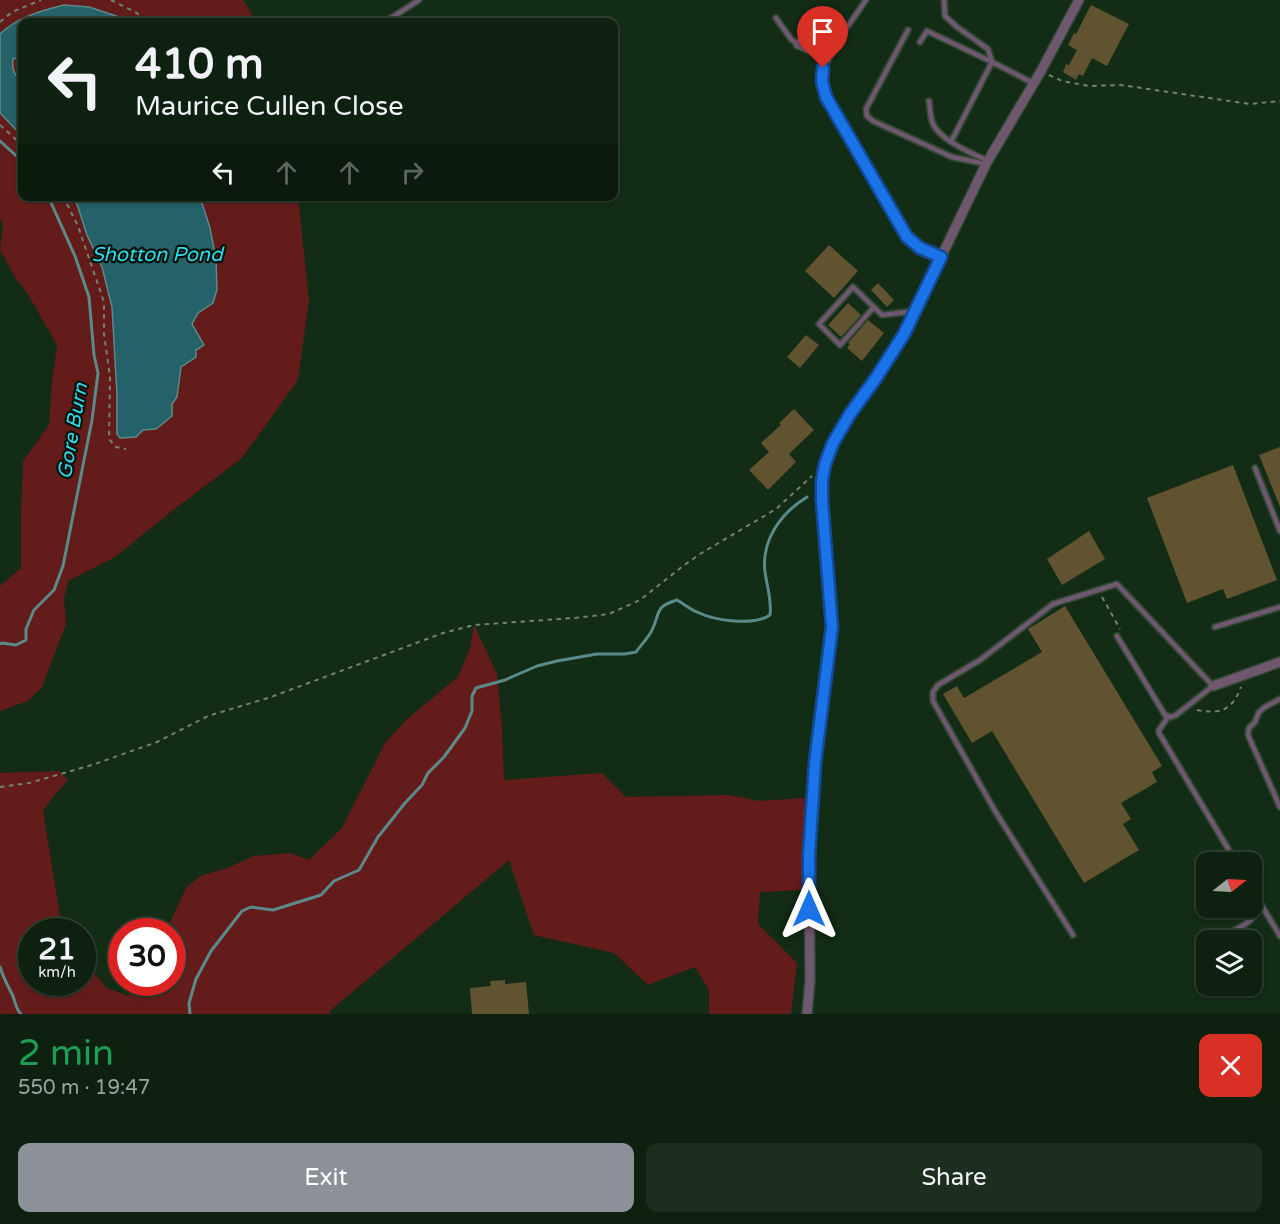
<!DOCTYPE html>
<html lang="en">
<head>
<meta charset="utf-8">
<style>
  body { margin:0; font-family:"Varela Round",sans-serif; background:#1c2e1e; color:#f1f3f6; height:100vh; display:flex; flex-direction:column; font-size:22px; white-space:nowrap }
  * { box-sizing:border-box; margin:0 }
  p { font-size:20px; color:#9ba39f }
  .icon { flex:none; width:33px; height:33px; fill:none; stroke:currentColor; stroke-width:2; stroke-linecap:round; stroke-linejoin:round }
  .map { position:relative; height:1014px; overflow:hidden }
  .panel { display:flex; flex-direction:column; background:#0e2110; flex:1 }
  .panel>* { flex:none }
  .hud { position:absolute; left:18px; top:18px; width:600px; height:183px; border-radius:12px; box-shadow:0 2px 4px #0004,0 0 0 2px #2e3e30; background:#0e2110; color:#f1f3f6; overflow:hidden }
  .needle { width:39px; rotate:72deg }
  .tools { position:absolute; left:1196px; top:852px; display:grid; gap:12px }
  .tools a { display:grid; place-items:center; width:66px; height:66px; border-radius:12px; background:#0e2110; box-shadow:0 2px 4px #0004,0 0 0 2px #2e3e30; font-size:30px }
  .speed { position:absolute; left:18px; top:918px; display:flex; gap:12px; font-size:30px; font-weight:700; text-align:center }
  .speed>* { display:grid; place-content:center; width:78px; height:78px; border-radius:50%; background:#0e2110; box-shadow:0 2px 4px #0004,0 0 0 2px #2e3e30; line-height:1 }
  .speed small { font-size:15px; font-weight:400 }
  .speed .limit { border:9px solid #d22; background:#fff; color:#111 }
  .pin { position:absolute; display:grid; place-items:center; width:51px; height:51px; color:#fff; margin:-62px -26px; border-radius:50% 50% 50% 0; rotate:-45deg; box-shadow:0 0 6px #0007 }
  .pin .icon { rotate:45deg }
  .me { position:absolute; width:66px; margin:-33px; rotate:0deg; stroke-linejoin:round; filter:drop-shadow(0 0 4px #0008) }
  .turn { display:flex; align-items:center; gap:21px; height:126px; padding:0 18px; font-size:27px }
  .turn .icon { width:78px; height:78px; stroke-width:2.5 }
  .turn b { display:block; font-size:42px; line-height:51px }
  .lanes { display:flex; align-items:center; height:57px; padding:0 18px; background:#0003; justify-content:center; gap:30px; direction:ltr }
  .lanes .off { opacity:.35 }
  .round { display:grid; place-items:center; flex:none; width:63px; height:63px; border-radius:12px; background:#1c2e1e }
  .head { display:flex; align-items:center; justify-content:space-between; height:102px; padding:0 18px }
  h1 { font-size:36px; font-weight:600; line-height:45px; color:#1e9e55 }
  .cta { display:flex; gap:12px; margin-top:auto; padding:12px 18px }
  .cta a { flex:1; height:69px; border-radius:12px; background:#8c9099; color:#fff; font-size:24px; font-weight:600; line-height:69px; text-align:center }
  .cta a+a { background:#1c2e1e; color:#f1f3f6 }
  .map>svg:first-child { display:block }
  .green { fill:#641c1a }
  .water { fill:#246169; stroke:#5b8a8b; stroke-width:1.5 }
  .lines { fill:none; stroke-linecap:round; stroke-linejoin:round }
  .stream { stroke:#5b8a8b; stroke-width:3 }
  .building { fill:#615230 }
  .lane-casing { stroke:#2e4731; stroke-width:8 }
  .street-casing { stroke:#2e4731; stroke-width:12 }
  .path { stroke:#6f8471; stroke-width:2; stroke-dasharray:4.5 4.5; stroke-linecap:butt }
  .lane { stroke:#6f576f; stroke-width:4.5 }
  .street { stroke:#6f576f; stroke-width:9 }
  .route-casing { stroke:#114b97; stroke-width:15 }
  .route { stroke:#1a73e8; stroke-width:10 }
  .labels { text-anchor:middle; stroke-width:4.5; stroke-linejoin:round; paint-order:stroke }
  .water-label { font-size:20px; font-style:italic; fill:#2cdef1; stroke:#071208 }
</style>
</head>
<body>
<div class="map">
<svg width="1280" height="1014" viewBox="0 0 1280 1014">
  <rect width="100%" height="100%" fill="#122c15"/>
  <path class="green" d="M0,0H243L247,6L255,22H125L122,18L64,5L8,26L0,34Z
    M17,58L22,60V92C15,84 13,71 13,59Z
    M0,113L22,136V196L73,197L78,207L87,235L102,267L112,307L117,395V434L156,429L177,397L181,367L196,357L198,337L192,324L198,313L213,303L210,228L200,197H298L309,300L298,380L242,458L172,511L115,557L68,581L64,599L66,624L42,687L28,701L0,711V586L21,568V513L23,461L49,425L52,382L57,345L29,296L15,277L0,250L3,224L0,218Z
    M474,625L497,674L502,727L504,780L602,773L626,797L729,795L760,801L805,798L802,890L760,892L758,924L797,963L791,1014H709V990L695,967L648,985L614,953L534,935L509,860L331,1010L329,1014H0V773L59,771L68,780L53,797L43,811L62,928L64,931L32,932V982H82L83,960L107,988L128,996L136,983L172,982V932L166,931L186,888L200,876L227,868L254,856L290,853L309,860L342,828L385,743L407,719L458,677L470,648Z"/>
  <path class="water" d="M64,5L89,7L122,18L125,22H22V60L17,58L13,59C12,67 13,73 18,78L17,85L22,92V136L0,113V34C18,17 40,11 64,5Z
    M73,197H200L210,228L216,259L217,290L213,303L198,313L192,324L204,345L196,350V357L181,367L177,397L172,404V416L156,429L143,430L136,437L120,438L117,434V395L112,307L102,267L87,235L78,207Z"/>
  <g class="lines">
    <path class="stream" d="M0,141L22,161
      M0,644L2,643L16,645L26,640V629L34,610L54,590L63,566L92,420L98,373L94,355L89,297L75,256L48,196
      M0,967C3,977 8,986 13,996C15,1002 16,1009 21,1014
      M190,1014L189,1003L196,979L211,951L242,911L251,907L273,910L321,895L334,881L359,870L378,837L405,803L422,785L428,773L444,757L465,728L472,711V696L476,688L505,680L537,666L557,661L597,654H625L636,652C641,645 647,639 651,632C661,614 653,607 677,600C684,604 690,609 697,612C715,621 754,626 770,615C772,601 767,586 765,572C761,540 781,513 807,497"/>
  </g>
  <path class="building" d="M1091,5L1129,24L1107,66L1092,58L1083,76L1079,74L1076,80L1063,72L1066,64L1069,65L1077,50L1068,45L1074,33L1076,34Z
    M829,245L858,271L834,298L805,271Z
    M878,283L894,300L887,307L871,290Z
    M848,303L861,315L841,337L828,325Z
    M868,320L884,333L862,361L847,348L850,344L848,343Z
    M806,335L819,345L800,368L787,357Z
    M794,409L814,430L789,454L796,462L768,490L749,470L769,452L761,443L781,425L779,423Z
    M1280,447V507L1259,455Z
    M1233,465L1277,580L1227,599L1223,589L1187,603L1147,498Z
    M1089,531L1105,559L1062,585L1047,559Z
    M1065,606L1162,766L1152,772L1157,782L1121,803L1131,819L1123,824L1139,850L1084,883L992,731L972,743L943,694L957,686L964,698L1042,652L1028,629Z
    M505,980V984L526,982L529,1014H472L470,988L491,986L490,981Z"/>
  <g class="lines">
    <g class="lane-casing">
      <path id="lane" d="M944,0L945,16L957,27L988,49L992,62
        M776,18L791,39L797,44
        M385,22L419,0
        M908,30L866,109L867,116L873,121L952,157L986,164
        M843,31L848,26L866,0
        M920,42L927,31L992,62
        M929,101C930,108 930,117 933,124C941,141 972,153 988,161
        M951,142L992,62L1033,83
        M874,307L840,345L819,324L853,287L882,315L915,311
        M1255,468L1280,531
        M1215,627L1280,607
        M1280,699L1265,707L1259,712L1255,722L1249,728L1248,735L1280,807
        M1168,717L1159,730V733L1236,862
        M1259,901L1280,936
        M1233,931C1243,926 1262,916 1259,901C1258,897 1253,892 1251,888
        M1073,935L995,811L933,701V692L938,685L980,660L1053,604L1117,584L1213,686L1176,715L1171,717L1165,715L1117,636"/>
    </g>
    <g class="street-casing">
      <path id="street" d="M843,31C826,58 818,64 826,97L907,237L920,248L941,257
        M798,44L827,56
        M1213,686L1280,662
        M807,1014L810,981L809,855L815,763L832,627L822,501V481L825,464L833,443L850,414L876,378L904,334L986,164L1041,71L1079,0"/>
    </g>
    <path class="path" d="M111,0L137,13L144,22
      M0,22L12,12L41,0
      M1049,75L1062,81L1089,86L1121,85L1250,104L1280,101
      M0,125L22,145
      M63,196L78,226L104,302V334L110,377L109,439L116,447L126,449
      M1102,597L1120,629
      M1197,710C1220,714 1232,711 1241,687
      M0,787L29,783L92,765L157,742L208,716L271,697L443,633L474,625L574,618L609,614L640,600L683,566L700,554L776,509L812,476"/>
    <use href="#lane" class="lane"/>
    <use href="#street" class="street"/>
  </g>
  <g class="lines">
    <g class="route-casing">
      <path id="route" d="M809,909V855L815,763L832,627L822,501V481L825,464L833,443L850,414L876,378L904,334L941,257L920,248L907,237L826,97L822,81L823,68"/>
    </g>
    <use href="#route" class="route"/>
  </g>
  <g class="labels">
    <g class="water-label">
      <text x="157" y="261">Shotton Pond</text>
      <text transform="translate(72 431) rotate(-80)" y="7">Gore Burn</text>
    </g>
  </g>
</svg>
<div class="tools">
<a><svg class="needle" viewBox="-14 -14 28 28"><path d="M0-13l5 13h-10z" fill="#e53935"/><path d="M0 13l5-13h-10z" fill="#9ba39f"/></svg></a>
<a><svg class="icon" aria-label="layers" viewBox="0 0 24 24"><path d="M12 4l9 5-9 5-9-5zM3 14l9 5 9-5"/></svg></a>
</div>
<div class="speed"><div>21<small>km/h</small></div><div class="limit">30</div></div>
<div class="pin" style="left:823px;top:68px;background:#d93025"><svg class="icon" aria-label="arrive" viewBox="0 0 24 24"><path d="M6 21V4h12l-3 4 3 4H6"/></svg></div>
<svg class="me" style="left:809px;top:909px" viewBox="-20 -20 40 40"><path d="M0-17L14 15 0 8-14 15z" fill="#1a73e8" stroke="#fff" stroke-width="4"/></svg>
<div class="hud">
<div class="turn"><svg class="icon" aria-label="left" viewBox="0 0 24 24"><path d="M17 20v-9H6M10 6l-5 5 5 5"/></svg><div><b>410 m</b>Maurice Cullen Close</div></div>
<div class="lanes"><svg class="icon" aria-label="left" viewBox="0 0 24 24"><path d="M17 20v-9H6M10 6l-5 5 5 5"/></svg><svg class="icon off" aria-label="ahead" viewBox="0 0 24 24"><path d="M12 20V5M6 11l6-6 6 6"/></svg><svg class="icon off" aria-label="ahead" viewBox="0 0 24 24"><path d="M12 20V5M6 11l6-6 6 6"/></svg><svg class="icon off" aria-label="right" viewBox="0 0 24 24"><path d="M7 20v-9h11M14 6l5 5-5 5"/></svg></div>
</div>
</div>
<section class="panel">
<div class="head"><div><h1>2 min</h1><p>550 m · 19:47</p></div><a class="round" style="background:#d93025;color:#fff"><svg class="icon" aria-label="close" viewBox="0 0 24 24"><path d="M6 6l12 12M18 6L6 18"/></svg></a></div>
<div class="cta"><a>Exit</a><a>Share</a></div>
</section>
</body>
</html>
